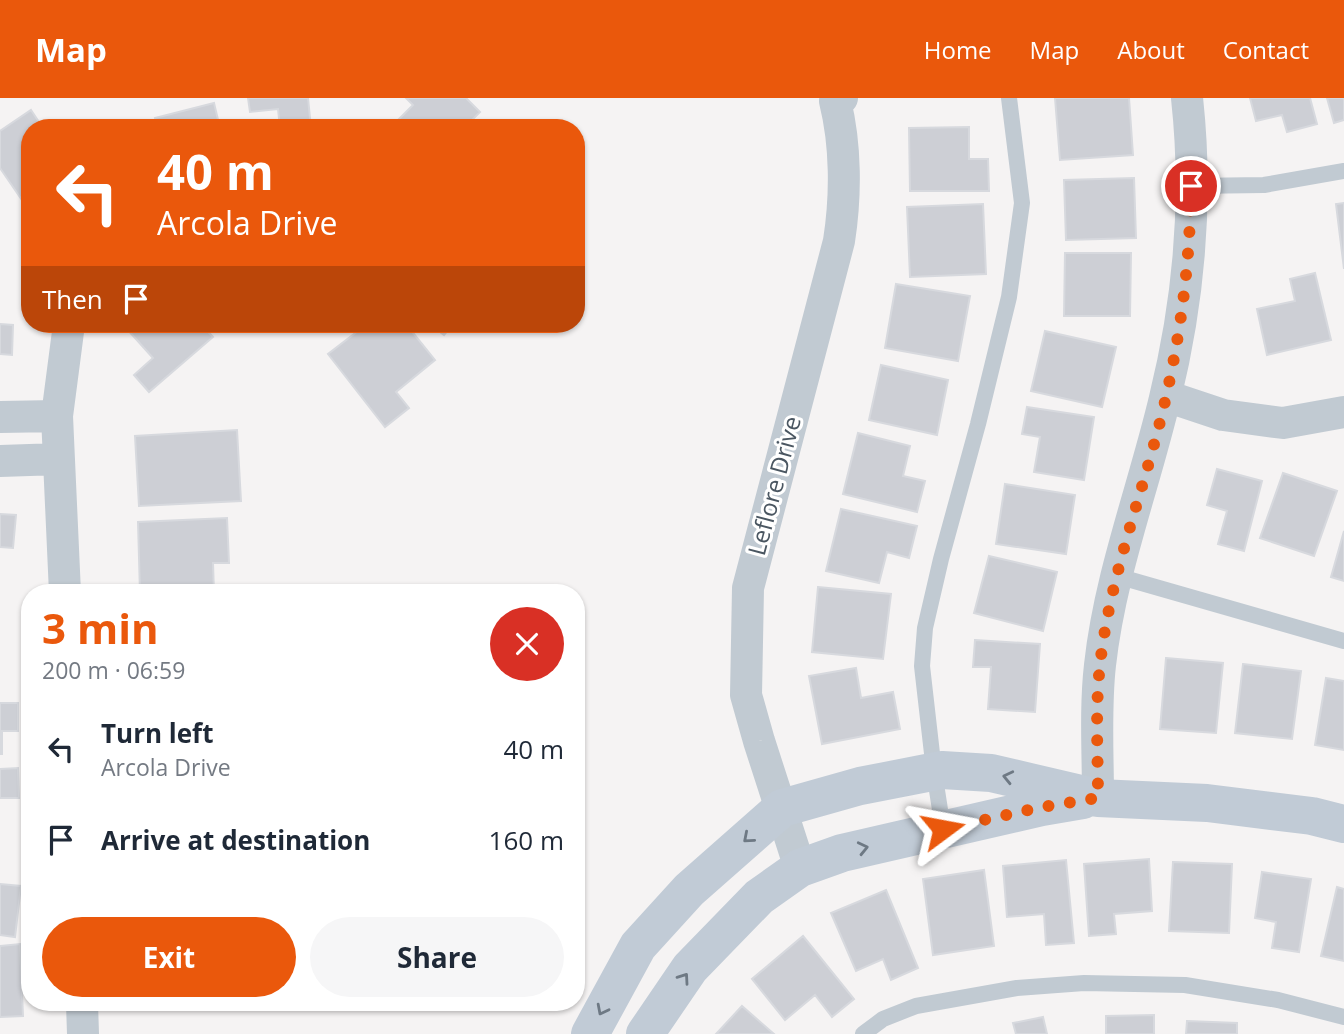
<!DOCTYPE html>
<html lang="en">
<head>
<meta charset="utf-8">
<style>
  body { margin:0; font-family:"Open Sans",sans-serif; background:#f6f6f7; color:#1f2937; height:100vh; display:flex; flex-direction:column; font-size:26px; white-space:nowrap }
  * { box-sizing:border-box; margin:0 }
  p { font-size:23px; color:#747a83 }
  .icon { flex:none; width:38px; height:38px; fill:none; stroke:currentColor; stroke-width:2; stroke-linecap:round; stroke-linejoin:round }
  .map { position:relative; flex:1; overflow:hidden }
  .drawer { position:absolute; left:21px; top:486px; width:564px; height:427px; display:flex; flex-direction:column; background:#fff; border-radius:28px; box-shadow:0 2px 5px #0004 }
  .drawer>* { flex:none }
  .guide { position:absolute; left:21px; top:21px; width:564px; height:214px; border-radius:28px; box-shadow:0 2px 5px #0004; background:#ea580c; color:#fff; overflow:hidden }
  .pin { position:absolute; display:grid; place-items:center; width:60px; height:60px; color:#fff; margin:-30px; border:4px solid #fff; border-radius:50%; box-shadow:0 2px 7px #0007 }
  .me { position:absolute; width:77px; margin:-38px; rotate:77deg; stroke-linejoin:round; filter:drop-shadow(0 0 5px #0008) }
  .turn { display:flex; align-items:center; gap:24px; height:147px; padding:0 21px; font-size:32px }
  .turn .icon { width:91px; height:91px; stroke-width:2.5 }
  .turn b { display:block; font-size:49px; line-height:60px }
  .then { display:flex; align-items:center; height:66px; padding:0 21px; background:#0003; gap:14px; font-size:26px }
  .round { display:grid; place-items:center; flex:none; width:74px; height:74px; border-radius:37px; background:#f6f6f7 }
  .overview { display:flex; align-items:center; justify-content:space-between; height:119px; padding:0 21px }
  h1 { font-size:42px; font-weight:700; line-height:52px; color:#ea580c }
  .button { display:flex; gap:14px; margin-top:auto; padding:14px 21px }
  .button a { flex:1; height:80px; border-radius:42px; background:#ea580c; color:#fff; font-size:28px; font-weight:700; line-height:80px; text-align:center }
  .button a+a { background:#f6f6f7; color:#1f2937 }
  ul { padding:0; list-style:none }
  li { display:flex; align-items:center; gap:21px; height:91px; padding:0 21px }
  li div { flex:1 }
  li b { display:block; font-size:26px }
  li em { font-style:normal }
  header { display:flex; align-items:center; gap:42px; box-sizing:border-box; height:98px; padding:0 35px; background:#ea580c; color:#fff }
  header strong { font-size:33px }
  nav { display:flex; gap:38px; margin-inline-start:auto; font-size:24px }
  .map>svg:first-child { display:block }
  .building { fill:#cdcfd5; stroke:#d7d9de; stroke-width:2 }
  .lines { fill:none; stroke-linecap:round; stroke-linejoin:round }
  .lane { stroke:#c1cad2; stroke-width:16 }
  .street { stroke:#c1cad2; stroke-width:32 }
  .secondary { stroke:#c1cbd6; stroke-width:38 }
  .oneway { stroke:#6e7984 }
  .route { stroke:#ea580c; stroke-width:12; stroke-dasharray:0 21.6 }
  .labels { text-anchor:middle; stroke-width:6; stroke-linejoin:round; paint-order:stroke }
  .street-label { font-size:24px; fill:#4a5661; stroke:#fff }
</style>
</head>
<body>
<header>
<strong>Map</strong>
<nav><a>Home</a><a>Map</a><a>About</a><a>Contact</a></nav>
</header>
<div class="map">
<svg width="1344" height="936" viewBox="0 0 1344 936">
  <rect width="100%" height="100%" fill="#f5f3f3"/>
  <path class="building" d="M248,0H308L311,30H280L278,11L250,14Z
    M406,0H466L480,14L464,30H390L413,7Z
    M1055,0H1129L1133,57L1060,62Z
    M1250,0H1310L1317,26L1287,34L1282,17L1256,23Z
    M1327,0H1344V22L1334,25Z
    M214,5L220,30H157L155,20Z
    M31,12L43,30H30L28,111L0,70V33Z
    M969,29V61H988L989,93H910L909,30Z
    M1134,80L1136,140L1066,142L1064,82Z
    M1344,105V171L1336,106Z
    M983,106L986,176L910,179L907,109Z
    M1065,155H1131L1130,218H1064Z
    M1315,175L1331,242L1267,257L1257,211L1295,203L1290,181Z
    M896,186L970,198L958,263L885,250Z
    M0,226L13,227L12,257L0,256Z
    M133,226H201L213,239L149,294L134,277L153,260L127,231Z
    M367,226H406L435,262L396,294L409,310L385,329L328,256Z
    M430,226H453L444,237Z
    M1045,233L1116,249L1102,309L1031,293Z
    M881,267L948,282L937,337L869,322Z
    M1027,309L1094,319L1084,382L1034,374L1040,339L1022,336Z
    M237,332L241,403L139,408L135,338Z
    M858,335L910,348L903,378L925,383L917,414L843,396Z
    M1217,371L1262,383L1244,453L1218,446L1227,413L1207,407Z
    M1283,375L1337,393L1314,458L1260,440Z
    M1005,386L1075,397L1066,456L996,446Z
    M841,411L917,428L909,460L887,454L879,485L826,473Z
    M0,416L16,417L13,450L0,449Z
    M227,420L229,465H213L214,495H140L138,424Z
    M1344,433V483L1331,479Z
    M989,458L1057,474L1043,533L974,515Z
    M818,489L891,496L883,561L812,554Z
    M975,542L1040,546L1035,614L988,611L991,569H973Z
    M1166,560L1223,565L1216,635L1160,631Z
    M1243,566L1301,573L1292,641L1235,635Z
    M856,570L861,600L893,594L900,631L822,646L809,578Z
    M1326,580L1344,583V652L1315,647Z
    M0,605H18V633H2V656H0Z
    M18,670L19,700H0V671Z
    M1149,761L1152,813L1114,816L1116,836L1089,838L1084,766Z
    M1066,762L1074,845L1046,847L1044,816L1007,819L1003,768Z
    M1173,764L1232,766L1229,835L1169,833Z
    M984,772L994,848L933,857L923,781Z
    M1262,774L1311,781L1299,854L1272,850L1276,824L1255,820Z
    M0,786L21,788L15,839L0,837Z
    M1337,789L1344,791V863L1321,858Z
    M886,792L918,870L891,882L883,861L856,873L831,815Z
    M803,838L854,901L832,919L815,897L785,922L752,881Z
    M20,846L23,918L0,919V848Z
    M742,908L774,936H716Z
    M1154,917V936H1106V918Z
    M1043,919L1047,936H1016L1013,925Z
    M1187,923L1237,925V936H1186Z"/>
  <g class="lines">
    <path class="lane" d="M1191,88L1264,87L1344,73
      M1117,478L1344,543
      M943,731L934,673L922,568L925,530L941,461L978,326L1009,199L1022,105L1009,0
      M863,936L883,921L916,908L1017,890L1084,885L1185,887L1278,902L1344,919"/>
    <path class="street" d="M1166,298L1223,317L1283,325L1344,314
      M0,319L57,318
      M0,363L59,361
      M65,495L57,318L69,226
      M1098,700C1098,656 1095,611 1100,567C1110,476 1144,389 1165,300C1189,202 1198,100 1187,0
      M800,770L759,643L746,597L748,490L839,143C846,98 846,47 835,3L842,0
      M82,905L83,936"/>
    <path class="secondary" d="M590,936L638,848L689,792L782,710L860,688L942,672L991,675L1098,700L1207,705L1312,718L1344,726
      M645,936L690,870L759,799L800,770L842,755L1042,709L1083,702"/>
  </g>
  <defs><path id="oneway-chevron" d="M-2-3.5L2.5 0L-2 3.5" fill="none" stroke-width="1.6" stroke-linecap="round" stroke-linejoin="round" transform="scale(1.75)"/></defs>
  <g class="oneway">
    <use href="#oneway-chevron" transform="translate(1008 679) rotate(-167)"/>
    <use href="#oneway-chevron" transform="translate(748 740) rotate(139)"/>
    <use href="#oneway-chevron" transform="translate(863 750) rotate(-13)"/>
    <use href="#oneway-chevron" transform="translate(684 880) rotate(-55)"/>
    <use href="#oneway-chevron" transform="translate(602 912) rotate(117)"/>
  </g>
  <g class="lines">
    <path class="route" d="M943,731L1042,709L1098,700C1098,656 1095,611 1100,567C1110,475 1146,388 1166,299C1182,228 1190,161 1191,88"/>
  </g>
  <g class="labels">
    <g class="street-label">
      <text transform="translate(775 388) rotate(-75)" y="8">Leflore Drive</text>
    </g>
  </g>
</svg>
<div class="pin" style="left:1191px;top:88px;background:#d93025"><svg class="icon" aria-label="arrive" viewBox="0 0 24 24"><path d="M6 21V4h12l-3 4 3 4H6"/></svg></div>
<svg class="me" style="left:943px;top:731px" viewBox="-20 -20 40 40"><path d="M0-17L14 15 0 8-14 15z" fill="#ea580c" stroke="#fff" stroke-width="4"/></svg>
<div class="guide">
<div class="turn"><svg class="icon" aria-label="left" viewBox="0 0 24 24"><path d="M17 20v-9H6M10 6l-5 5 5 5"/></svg><div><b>40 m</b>Arcola Drive</div></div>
<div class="then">Then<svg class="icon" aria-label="arrive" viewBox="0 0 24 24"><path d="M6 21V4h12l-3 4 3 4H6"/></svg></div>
</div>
<section class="drawer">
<div class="overview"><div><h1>3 min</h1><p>200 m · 06:59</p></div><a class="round" style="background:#d93025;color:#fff"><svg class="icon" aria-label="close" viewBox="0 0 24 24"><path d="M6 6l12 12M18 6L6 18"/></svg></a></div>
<ul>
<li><svg class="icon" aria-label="left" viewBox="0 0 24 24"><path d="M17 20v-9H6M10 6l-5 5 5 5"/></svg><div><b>Turn left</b><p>Arcola Drive</p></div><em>40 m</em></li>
<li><svg class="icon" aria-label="arrive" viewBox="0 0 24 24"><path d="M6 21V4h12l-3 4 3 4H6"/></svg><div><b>Arrive at destination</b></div><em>160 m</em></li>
</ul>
<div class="button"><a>Exit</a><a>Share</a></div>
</section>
</div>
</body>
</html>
